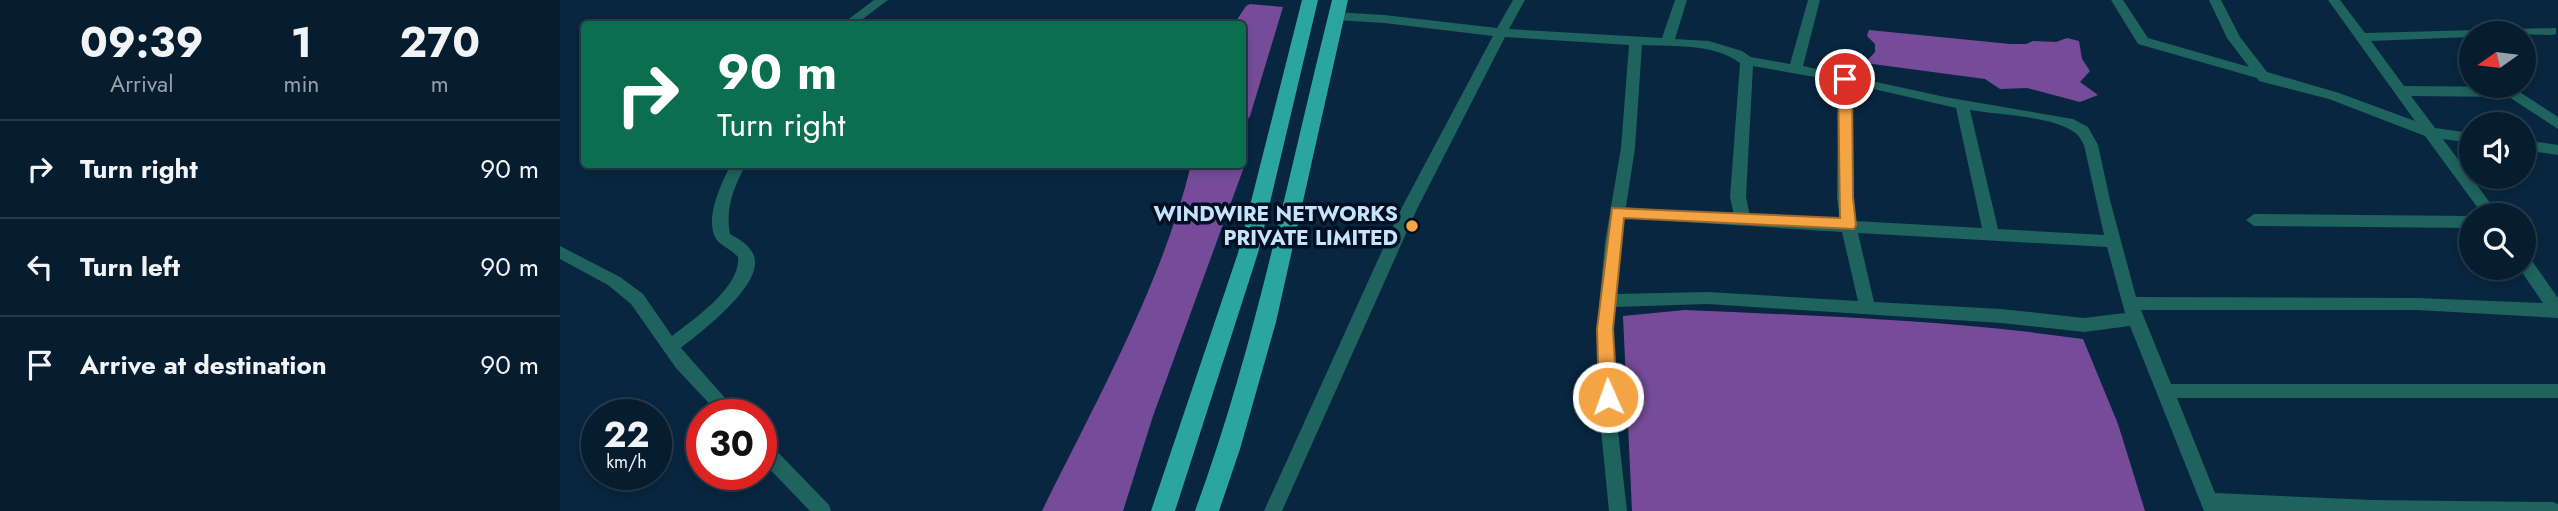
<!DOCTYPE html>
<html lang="en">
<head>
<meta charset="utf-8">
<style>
  body { margin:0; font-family:Jost,sans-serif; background:#0f2537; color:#f1f3f6; height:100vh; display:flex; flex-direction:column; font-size:26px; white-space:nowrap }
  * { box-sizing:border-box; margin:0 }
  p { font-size:23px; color:#98a1aa }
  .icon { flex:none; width:38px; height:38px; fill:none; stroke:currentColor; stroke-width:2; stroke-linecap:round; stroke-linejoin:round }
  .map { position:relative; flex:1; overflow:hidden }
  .details { display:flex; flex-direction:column; background:#061c2f; width:560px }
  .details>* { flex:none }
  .hud { position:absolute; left:21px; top:21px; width:665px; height:147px; border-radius:7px; box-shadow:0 4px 10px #0003,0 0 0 2px #273a4b; background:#0b6e4f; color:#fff; overflow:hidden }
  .needle { width:46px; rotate:256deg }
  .fabs { position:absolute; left:1899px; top:21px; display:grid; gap:14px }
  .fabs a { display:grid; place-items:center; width:77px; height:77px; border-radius:50%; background:#061c2f; box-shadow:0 4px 10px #0003,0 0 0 2px #273a4b; font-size:35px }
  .speed { position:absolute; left:21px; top:399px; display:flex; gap:14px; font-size:35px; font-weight:700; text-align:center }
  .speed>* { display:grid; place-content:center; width:91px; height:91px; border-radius:50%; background:#061c2f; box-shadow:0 4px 10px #0003,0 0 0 2px #273a4b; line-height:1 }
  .speed small { font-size:18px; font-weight:400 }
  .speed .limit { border:10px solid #d22; background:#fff; color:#111 }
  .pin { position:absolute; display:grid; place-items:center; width:60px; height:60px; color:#fff; margin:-30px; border:4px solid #fff; border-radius:50%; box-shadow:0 2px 7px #0007 }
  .me { position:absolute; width:77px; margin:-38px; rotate:358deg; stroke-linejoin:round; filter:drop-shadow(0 0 5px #0008) }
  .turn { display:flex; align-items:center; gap:24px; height:147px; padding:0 21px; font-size:32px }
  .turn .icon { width:91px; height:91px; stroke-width:2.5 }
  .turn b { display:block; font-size:49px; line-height:60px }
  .eta { display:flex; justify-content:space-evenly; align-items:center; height:119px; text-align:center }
  .eta b { font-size:42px; font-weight:700; line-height:49px }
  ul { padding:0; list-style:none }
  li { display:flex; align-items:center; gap:21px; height:98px; padding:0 21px; border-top:2px solid #273a4b }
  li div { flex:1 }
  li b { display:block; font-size:26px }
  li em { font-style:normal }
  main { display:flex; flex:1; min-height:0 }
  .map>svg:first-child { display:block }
  .water { fill:#764c9a }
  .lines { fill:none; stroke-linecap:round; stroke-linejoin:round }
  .minor { fill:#1e635d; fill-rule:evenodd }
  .trunk { fill:#2ba69e; fill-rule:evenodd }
  .route { fill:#f4a443; stroke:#9f6b2c; stroke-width:2 }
  .poi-dot { fill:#f4a443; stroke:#000f21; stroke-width:2.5 }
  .labels { text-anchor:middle; stroke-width:7; stroke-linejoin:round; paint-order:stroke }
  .poi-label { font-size:21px; font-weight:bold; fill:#c6e3fe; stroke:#000f21; text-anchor:end }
</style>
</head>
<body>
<main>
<section class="details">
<div class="eta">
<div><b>09:39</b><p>Arrival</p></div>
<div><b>1</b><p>min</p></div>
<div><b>270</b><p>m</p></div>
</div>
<ul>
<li><svg class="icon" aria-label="right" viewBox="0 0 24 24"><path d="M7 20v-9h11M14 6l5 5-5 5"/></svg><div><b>Turn right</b></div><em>90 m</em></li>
<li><svg class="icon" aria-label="left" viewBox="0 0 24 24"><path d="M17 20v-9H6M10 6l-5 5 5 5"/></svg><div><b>Turn left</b></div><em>90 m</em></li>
<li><svg class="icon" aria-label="arrive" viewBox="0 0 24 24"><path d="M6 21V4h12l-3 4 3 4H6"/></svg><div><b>Arrive at destination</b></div><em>90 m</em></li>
</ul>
</section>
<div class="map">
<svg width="1998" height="511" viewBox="0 0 1998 511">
  <rect width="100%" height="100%" fill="#08263f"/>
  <path class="water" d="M690,4L723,7L690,116L683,126L682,24H674L686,6Z
    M1309,30L1450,44H1466L1473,41L1496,42L1507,38L1519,41L1522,59L1530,71L1520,82L1538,95L1520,102L1467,88L1440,89L1425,79L1305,63L1315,52V44L1307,36Z
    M683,164L684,167L593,416L563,511H482C536,401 602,284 631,165Z
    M1125,310C1257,316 1391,320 1523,339L1558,424L1585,511H1072L1063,316Z"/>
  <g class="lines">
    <path class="minor" d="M314,0H328L296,24H282Z
      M953,0H965L949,29L1102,38L1115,0H1127L1115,39L1149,41L1182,51L1191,57L1230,64L1248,0H1260L1243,66L1385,97L1513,119L1528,127L1538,145L1550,200L1576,297L1857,298L1983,303L1959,268H1964V256L1970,258L1998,298V318L1857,310H1581L1611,384H1998V398H1617L1655,493L1813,500L1993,502L1998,504V511H1644L1570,326L1524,332L1441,323L1147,304L1055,307C1049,374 1060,444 1067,511H1049L1040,420L1037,329L1045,242L1061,148L1069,45L945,37L857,209L722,511H704L841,209L933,36L824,23L775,20L769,16L775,12L824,15L937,28ZM1082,45C1114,47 1153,43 1180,63L1170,197L1174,215L1066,207L1075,148ZM1193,66L1278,81L1277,197L1280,220L1190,216L1186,197ZM1292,84L1396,108L1422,228L1295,221L1293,197ZM1410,110C1439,115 1491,116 1514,132C1519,135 1521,140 1524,145L1544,235L1438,229ZM1064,218L1282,232L1298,301L1147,292L1056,294ZM1298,233L1547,247L1565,313L1524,318L1441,309L1314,302Z
      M1551,0H1563L1588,38L1689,67L1667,38L1649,0H1661L1680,37L1707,72L1779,93L1855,121L1768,0H1780L1805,33L1996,28V34L1991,35L1911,33V37L1811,41L1844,86L1952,87L1998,117V129L1949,97L1851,96L1875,128L1911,133V143L1883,139L1939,215H1923L1865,136L1769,99L1699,81L1697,78L1578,44Z
      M1964,140L1998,145V155L1964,150Z
      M171,164H186C174,187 165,208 170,234C179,239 190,245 194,256C204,285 141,332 121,348L180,415H160L116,368L71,304L48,285L0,259V246L60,277L83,294L112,336C134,319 181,287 178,257C172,250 161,246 156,239C144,219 162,182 171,164Z
      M1694,214L1911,216V228L1694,226L1686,220Z
      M201,439L207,441L269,505L271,511H250L201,460Z"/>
    <path class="trunk" d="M742,0H758L698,253L615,511H591L678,253Z
      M772,0H788L716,322L680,449L659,511H635C696,345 729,171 772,0Z"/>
  </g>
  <path class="route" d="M1285,74L1292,79L1293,197L1296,225L1294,229L1064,218L1053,329L1057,397L1054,402L1048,404L1042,402L1039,397L1037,329L1052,208L1280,218L1278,79Z"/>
  <circle class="poi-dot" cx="852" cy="226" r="7"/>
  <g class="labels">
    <g class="poi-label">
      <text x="838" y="221">WINDWIRE NETWORKS<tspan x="838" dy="24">PRIVATE LIMITED</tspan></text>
    </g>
  </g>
</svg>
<div class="fabs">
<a><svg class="needle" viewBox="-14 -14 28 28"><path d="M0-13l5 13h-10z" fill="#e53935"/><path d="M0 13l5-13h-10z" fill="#98a1aa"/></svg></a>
<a><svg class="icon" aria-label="sound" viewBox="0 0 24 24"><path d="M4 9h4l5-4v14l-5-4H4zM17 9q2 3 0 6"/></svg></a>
<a><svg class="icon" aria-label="search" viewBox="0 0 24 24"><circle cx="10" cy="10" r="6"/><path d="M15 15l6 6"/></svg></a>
</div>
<div class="speed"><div>22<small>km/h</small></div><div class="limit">30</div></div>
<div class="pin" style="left:1285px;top:79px;background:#d93025"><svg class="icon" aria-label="arrive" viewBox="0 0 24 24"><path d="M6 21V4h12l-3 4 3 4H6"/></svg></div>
<svg class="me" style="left:1048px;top:397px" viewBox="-20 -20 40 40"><circle r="17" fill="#f4a443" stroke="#fff" stroke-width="3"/><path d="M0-11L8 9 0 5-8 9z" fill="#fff"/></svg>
<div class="hud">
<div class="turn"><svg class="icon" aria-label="right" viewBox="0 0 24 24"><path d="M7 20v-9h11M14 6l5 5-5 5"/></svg><div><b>90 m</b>Turn right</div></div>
</div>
</div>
</main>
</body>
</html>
